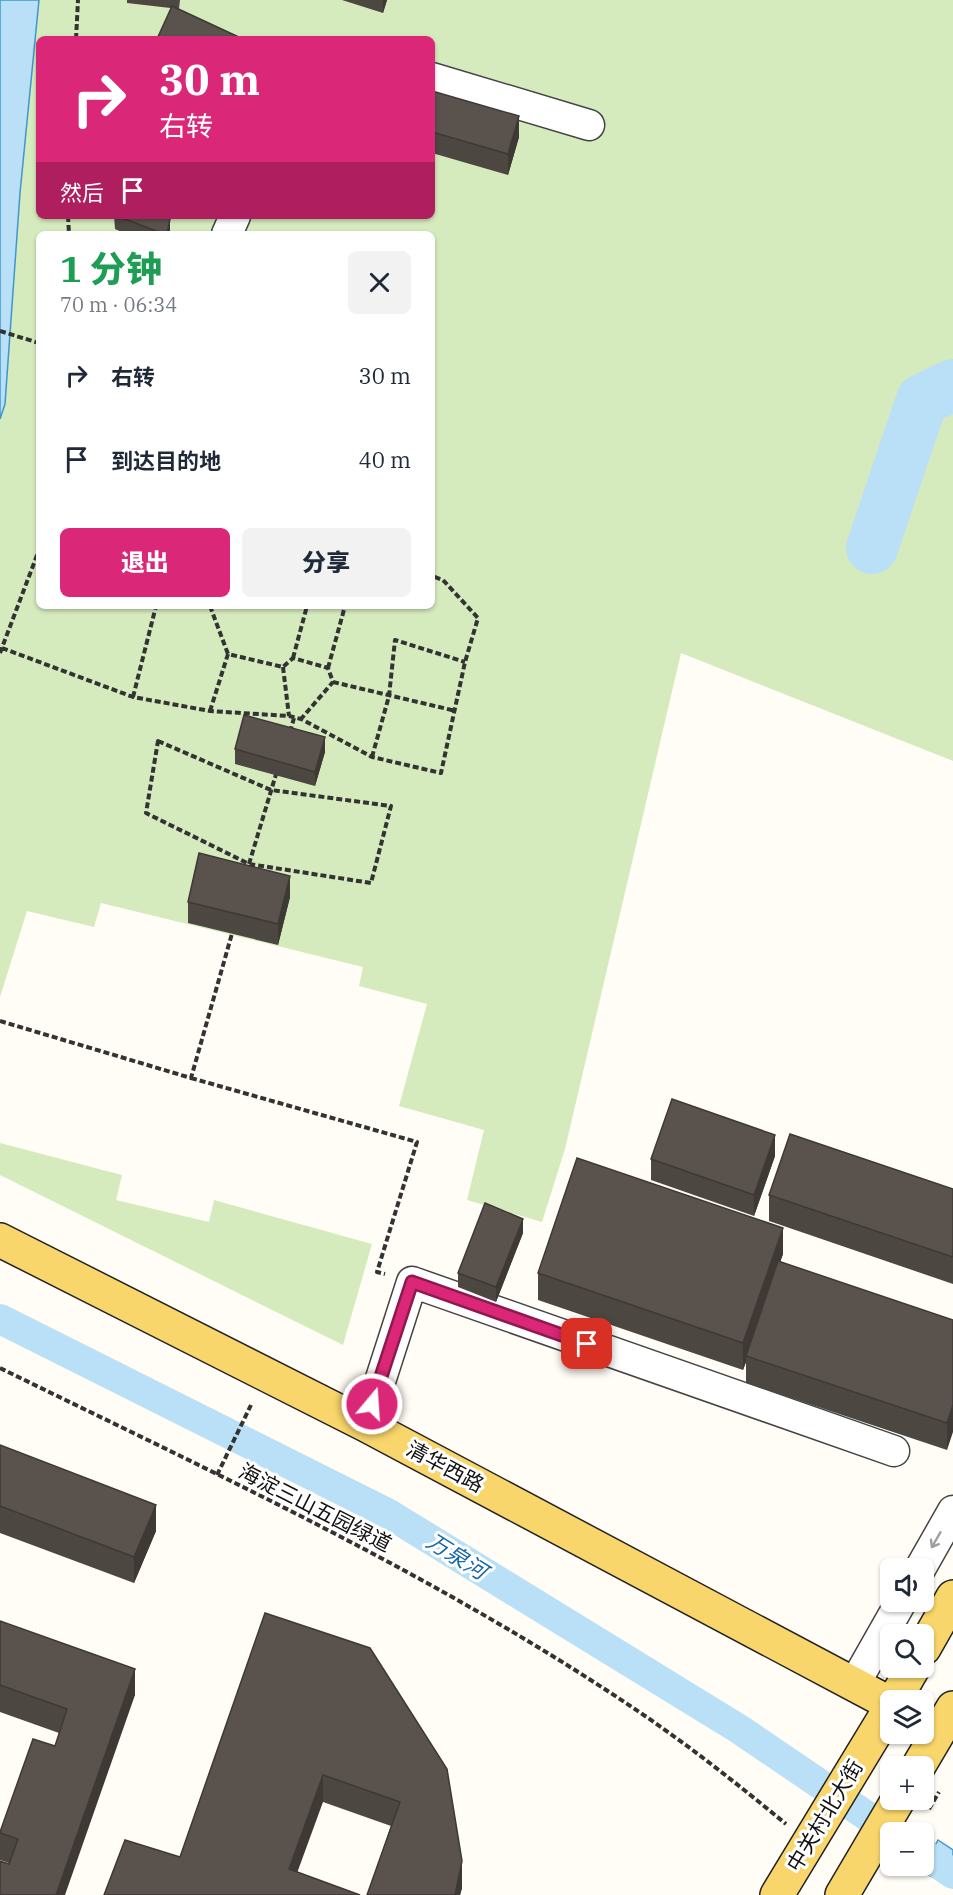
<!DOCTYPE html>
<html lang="zh">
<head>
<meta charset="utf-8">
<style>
  body { margin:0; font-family:"IBM Plex Serif","Noto Sans SC",serif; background:#f2f2f3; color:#1f2937; height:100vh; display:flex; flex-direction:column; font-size:22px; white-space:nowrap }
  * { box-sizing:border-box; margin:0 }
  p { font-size:20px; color:#747a83 }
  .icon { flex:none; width:33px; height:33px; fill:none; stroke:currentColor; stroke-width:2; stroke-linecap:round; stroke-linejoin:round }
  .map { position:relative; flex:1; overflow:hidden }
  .side { position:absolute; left:36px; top:231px; width:399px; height:378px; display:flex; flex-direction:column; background:#fff; border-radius:9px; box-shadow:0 2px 4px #0004 }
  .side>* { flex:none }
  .guide { position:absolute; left:36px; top:36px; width:399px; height:183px; border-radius:9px; box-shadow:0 2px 4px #0004; background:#db2777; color:#fff; overflow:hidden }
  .tools { position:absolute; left:880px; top:1558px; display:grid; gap:12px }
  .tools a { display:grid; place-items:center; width:54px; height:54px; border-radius:9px; background:#fff; box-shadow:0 2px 4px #0004; font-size:30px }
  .pin { position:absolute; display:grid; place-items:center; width:51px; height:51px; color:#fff; margin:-26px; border-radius:12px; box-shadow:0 3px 9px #0006 }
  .me { position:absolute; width:66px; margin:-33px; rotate:18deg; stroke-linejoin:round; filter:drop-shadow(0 0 4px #0008) }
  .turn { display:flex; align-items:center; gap:21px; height:126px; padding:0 24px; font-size:27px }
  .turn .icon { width:78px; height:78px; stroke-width:2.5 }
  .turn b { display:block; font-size:42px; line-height:51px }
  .then { display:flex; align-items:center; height:57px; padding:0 24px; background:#0003; gap:12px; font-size:22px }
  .round { display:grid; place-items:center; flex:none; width:63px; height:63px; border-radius:9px; background:#f2f2f3 }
  .overview { display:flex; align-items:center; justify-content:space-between; height:102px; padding:0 24px }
  h1 { font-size:36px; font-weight:800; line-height:45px; color:#1e9e55 }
  .primary-button { display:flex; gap:12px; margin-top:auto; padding:12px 24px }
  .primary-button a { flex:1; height:69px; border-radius:9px; background:#db2777; color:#fff; font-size:24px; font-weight:800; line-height:69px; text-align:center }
  .primary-button a+a { background:#f2f2f3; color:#1f2937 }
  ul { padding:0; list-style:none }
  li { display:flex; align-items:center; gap:18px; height:84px; padding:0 24px }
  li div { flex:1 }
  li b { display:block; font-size:22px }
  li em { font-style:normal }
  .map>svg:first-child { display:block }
  .green { fill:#d5ebbd; fill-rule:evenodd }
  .water { fill:#b9e0f7; stroke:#3f96cf; stroke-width:1.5 }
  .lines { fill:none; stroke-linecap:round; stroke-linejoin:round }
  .canal { stroke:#b9e0f7; stroke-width:30 }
  .river { stroke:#b9e0f7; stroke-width:52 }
  .minor-casing { stroke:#444; stroke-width:33 }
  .major-casing { stroke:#222; stroke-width:36 }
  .path { stroke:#333; stroke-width:4; stroke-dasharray:6 3; stroke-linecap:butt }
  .minor { stroke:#fff; stroke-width:30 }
  .major { stroke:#f9d66b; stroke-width:33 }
  .path-bridge { stroke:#333; stroke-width:4; stroke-dasharray:6 3; stroke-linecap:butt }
  .wall { fill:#4d4742 }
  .shaded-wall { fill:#3f3936 }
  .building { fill:#5a524d; stroke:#3f3936; stroke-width:1.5 }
  .oneway { stroke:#a0a0a0 }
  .route-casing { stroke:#8e194d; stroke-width:15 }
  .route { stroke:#db2777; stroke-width:10 }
  .labels { text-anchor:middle; stroke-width:6; stroke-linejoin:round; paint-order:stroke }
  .street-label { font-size:21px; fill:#111; stroke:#fff }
  .water-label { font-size:22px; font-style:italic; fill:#1768a6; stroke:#fff }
</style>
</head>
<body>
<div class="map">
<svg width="953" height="1895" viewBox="0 0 953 1895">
  <rect width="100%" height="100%" fill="#fffdf5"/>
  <path class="green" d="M0,0H953V761L681,653L565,1149L542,1222L467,1200L484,1130L399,1106L427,1004L359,986L363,967L101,903L94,927L27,911L0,997ZM39,39H432V216H39ZM39,234H432V606H39Z
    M0,1143L122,1175L116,1200L209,1222L214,1200L372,1244L343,1345L0,1175Z"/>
  <path class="water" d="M0,0H39L20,193L5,404L0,419Z
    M938,1840L953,1850V1888L921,1871Z"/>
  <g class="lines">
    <path class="canal" d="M0,1319L389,1514L739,1729L892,1833
      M924,1854L953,1874"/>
    <path class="river" d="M872,548L922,400L953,385"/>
    <g class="minor-casing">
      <path id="minor" d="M432,78L589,125
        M227,234L235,216
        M366,1425L412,1282L894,1451
        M920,1569L953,1511
        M855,1683L901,1602"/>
    </g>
    <g class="major-casing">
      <path id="major" d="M0,1240L366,1425L891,1704
        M924,1648L953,1597
        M894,1701L913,1668
        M918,1767L953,1708
        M777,1895L891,1707
        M842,1895L898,1800"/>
    </g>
    <path class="path" d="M76,39L78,0
      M68,216L69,234
      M0,331L39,343
      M210,606L228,654
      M2,648L133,697L210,711L289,716L301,719L372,757L441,773L465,662L478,618L443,580L432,576
      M0,653L39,550
      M293,658L307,606
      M283,667L289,716
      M328,668L345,606
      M333,682L456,711
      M133,697L156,606
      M210,711L228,654L283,667L293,658L328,668L333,682L301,719
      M290,732L294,718
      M158,741L271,790L391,806L371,883L249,864L146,813Z
      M372,757L389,696L395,640L465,662
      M249,864L277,771
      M0,1021L191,1078L233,930
      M191,1078L417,1142L377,1272L385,1274
      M0,1368C218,1475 447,1580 648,1718C696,1751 741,1787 786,1824
      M929,1809L939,1792"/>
    <use href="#minor" class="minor"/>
    <use href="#major" class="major"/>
    <path class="path-bridge" d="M217,1475L251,1405"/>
  </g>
  <path class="wall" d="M127,0H180L179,9L127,3Z
    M342,0H387L383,13Z
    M432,91L519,137L508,175L432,153Z
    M114,216H164L170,219V234H126L115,229Z
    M235,749L325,752L315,786L235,764Z
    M290,897L278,945L188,923V902Z
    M775,1156L754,1216L651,1180V1159Z
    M953,1189V1284L769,1221V1195Z
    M523,1233L496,1302L458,1287V1273Z
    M783,1254L780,1262L953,1320L947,1450L746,1383V1362L743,1370L538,1300V1273Z
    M0,1445L156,1531L134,1583L0,1533Z
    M265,1613L462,1888L460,1895H367L391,1826L323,1802L180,1857Z
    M0,1621L135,1695L9,1864V1863L0,1860V1832L55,1746L59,1733L0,1712Z"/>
  <path class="shaded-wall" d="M383,0H387L383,13Z
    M519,116V137L508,175V154Z
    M170,219V234H167Z
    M325,737V752L315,786V772Z
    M290,876V897L278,945V924Z
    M775,1135V1156L754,1216V1195Z
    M523,1219V1233L496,1302V1287Z
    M783,1228V1254L748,1356H746V1362L743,1370V1343Z
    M953,1405V1432L947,1450V1423Z
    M156,1505V1531L134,1583V1557Z
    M135,1669V1695L65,1895H56Z
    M323,1775V1802L289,1895V1869Z
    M462,1861V1888L460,1895H455Z"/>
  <path class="building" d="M172,6L243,39H157Z
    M432,91L519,116L508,154L432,132Z
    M117,216H164L170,219L167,234H164Z
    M244,715L325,737L315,772L235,749Z
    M199,853L290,876L278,924L188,902Z
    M672,1099L775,1135L754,1195L651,1159Z
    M790,1134L953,1189V1257L769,1195Z
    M577,1158L783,1228L743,1343L538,1273Z
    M485,1203L523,1219L496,1287L458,1273Z
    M778,1261L953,1320V1405L947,1423L746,1356Z
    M0,1445L156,1505L134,1557L0,1506Z
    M265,1613L370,1648L447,1769L462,1861L455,1895H367L400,1802L323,1775L289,1869L360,1895H104L125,1840L180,1857Z
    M0,1621L135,1669L56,1895H0V1861L9,1864L18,1839L0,1833V1832L33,1739L55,1746L67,1709L0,1685Z"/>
  <defs><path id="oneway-shaft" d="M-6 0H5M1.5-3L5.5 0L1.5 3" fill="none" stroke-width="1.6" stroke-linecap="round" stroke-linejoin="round" transform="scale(1.5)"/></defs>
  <use class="oneway" href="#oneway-shaft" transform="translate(936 1540) rotate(120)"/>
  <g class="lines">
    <g class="route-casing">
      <path id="route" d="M372,1404L412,1282L587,1344"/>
    </g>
    <use href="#route" class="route"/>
  </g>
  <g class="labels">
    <g class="street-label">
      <text transform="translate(445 1467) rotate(28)" y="7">清华西路</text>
      <text transform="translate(315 1508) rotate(27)" y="7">海淀三山五园绿道</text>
      <text transform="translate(825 1816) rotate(-59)" y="7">中关村北大街</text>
    </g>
    <g class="water-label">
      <text transform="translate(457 1556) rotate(32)" y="8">万泉河</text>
    </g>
  </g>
</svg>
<div class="tools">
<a><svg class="icon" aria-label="sound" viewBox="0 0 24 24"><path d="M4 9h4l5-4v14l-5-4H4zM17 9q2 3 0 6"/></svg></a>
<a><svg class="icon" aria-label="search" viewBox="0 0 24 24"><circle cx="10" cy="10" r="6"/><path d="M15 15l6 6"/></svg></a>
<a><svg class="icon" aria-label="layers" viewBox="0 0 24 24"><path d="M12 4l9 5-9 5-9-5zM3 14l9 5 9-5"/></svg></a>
<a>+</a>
<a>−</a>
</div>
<div class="pin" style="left:587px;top:1344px;background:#d93025"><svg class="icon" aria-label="arrive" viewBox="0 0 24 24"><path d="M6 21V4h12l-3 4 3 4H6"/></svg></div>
<svg class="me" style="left:372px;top:1404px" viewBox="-20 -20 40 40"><circle r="17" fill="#db2777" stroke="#fff" stroke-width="3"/><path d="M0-11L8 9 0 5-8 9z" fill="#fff"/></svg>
<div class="guide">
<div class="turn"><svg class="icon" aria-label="right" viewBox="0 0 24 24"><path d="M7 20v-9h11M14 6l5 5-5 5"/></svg><div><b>30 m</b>右转</div></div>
<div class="then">然后<svg class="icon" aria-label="arrive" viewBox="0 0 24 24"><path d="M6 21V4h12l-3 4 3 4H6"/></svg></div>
</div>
<section class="side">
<div class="overview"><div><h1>1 分钟</h1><p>70 m · 06:34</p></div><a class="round"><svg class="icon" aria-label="close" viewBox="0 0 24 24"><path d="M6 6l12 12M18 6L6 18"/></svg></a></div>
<ul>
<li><svg class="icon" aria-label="right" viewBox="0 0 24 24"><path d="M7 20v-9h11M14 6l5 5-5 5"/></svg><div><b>右转</b></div><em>30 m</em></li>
<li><svg class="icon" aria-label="arrive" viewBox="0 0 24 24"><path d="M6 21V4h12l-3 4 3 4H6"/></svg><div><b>到达目的地</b></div><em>40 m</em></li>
</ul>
<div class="primary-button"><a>退出</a><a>分享</a></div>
</section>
</div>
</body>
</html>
